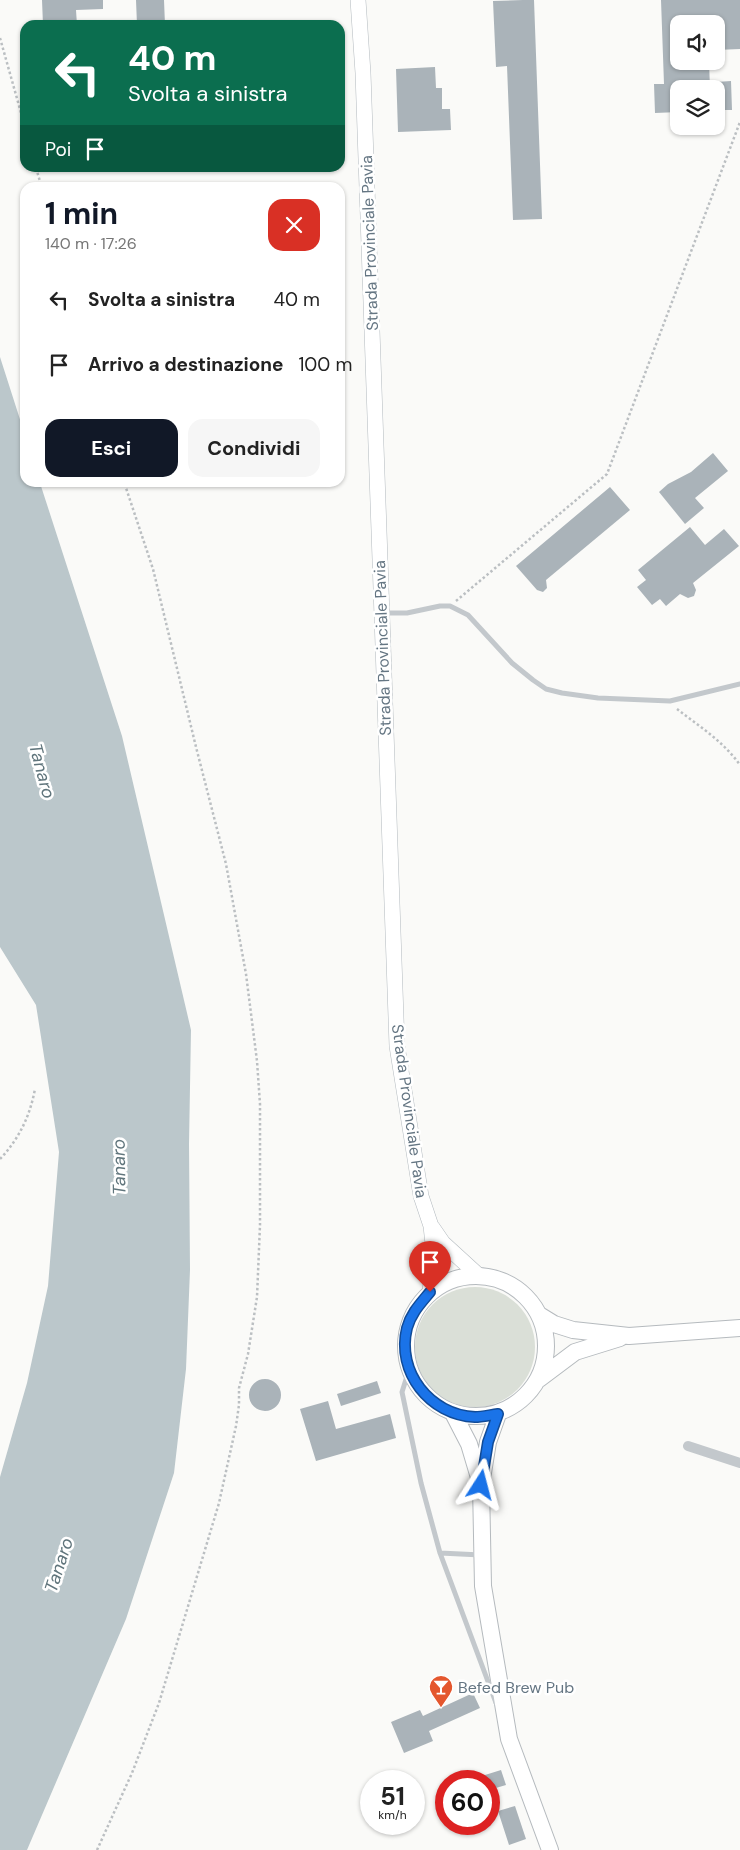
<!DOCTYPE html>
<html lang="it">
<head>
<meta charset="utf-8">
<style>
  body { margin:0; font-family:"DM Sans",sans-serif; background:#f6f6f6; color:#222; height:100vh; display:flex; flex-direction:column; font-size:19px; white-space:nowrap }
  * { box-sizing:border-box; margin:0 }
  p { font-size:16px; color:#767676 }
  .icon { flex:none; width:28px; height:28px; fill:none; stroke:currentColor; stroke-width:2; stroke-linecap:round; stroke-linejoin:round }
  .map { position:relative; flex:1; overflow:hidden }
  .details { position:absolute; left:20px; top:182px; width:325px; height:305px; display:flex; flex-direction:column; background:#fff; border-radius:15px; box-shadow:0 1px 4px #0004 }
  .details>* { flex:none }
  .guide { position:absolute; left:20px; top:20px; width:325px; height:152px; border-radius:15px; box-shadow:0 1px 4px #0004; background:#0b6e4f; color:#fff; overflow:hidden }
  .controls { position:absolute; left:670px; top:15px; display:grid; gap:10px }
  .controls a { display:grid; place-items:center; width:55px; height:55px; border-radius:10px; background:#fff; box-shadow:0 1px 4px #0004; font-size:25px }
  .speed { position:absolute; left:360px; top:1770px; display:flex; gap:10px; font-size:25px; font-weight:700; text-align:center }
  .speed>* { display:grid; place-content:center; width:65px; height:65px; border-radius:50%; background:#fff; box-shadow:0 1px 4px #0004; line-height:1 }
  .speed small { font-size:12px; font-weight:400 }
  .speed .limit { border:8px solid #d22; background:#fff; color:#111 }
  .pin { position:absolute; display:grid; place-items:center; width:42px; height:42px; color:#fff; margin:-51px -21px; border-radius:50% 50% 50% 0; rotate:-45deg; box-shadow:0 0 5px #0007 }
  .pin .icon { rotate:45deg }
  .me { position:absolute; width:55px; margin:-28px; rotate:9deg; stroke-linejoin:round; filter:drop-shadow(0 0 4px #0008) }
  .turn { display:flex; align-items:center; gap:18px; height:105px; padding:0 25px; font-size:22px }
  .turn .icon { width:65px; height:65px; stroke-width:2.5 }
  .turn b { display:block; font-size:35px; line-height:42px }
  .then { display:flex; align-items:center; height:48px; padding:0 25px; background:#0003; gap:10px; font-size:19px }
  .round { display:grid; place-items:center; flex:none; width:52px; height:52px; border-radius:15px; background:#f6f6f6 }
  .headline { display:flex; align-items:center; justify-content:space-between; height:85px; padding:0 25px }
  h1 { font-size:30px; font-weight:700; line-height:38px; color:#111827 }
  .action { display:flex; gap:10px; margin-top:auto; padding:10px 25px }
  .action a { flex:1; height:58px; border-radius:15px; background:#111827; color:#fff; font-size:20px; font-weight:700; line-height:58px; text-align:center }
  .action a+a { background:#f6f6f6; color:#222 }
  ul { padding:0; list-style:none }
  li { display:flex; align-items:center; gap:15px; height:65px; padding:0 25px }
  li div { flex:1 }
  li b { display:block; font-size:19px }
  li em { font-style:normal }
  .map>svg:first-child { display:block }
  .green { fill:#dadfd7 }
  .water { fill:#bbc7cb }
  .building { fill:#aab3b9 }
  .lines { fill:none; stroke-linecap:round; stroke-linejoin:round }
  .secondary-casing { stroke:#b3babf; stroke-width:16 }
  .primary-casing { stroke:#b5babe; stroke-width:18 }
  .path { stroke:#bbbfc2; stroke-width:2.5; stroke-dasharray:2.5 2.5; stroke-linecap:butt }
  .service { stroke:#c3c8cc; stroke-width:5 }
  .minor { stroke:#c3c8cc; stroke-width:10 }
  .secondary { stroke:#fff; stroke-width:15 }
  .primary { stroke:#fff; stroke-width:16 }
  .route-casing { stroke:#114b97; stroke-width:12 }
  .route { stroke:#1a73e8; stroke-width:9 }
  .labels { text-anchor:middle; stroke-width:5; stroke-linejoin:round; paint-order:stroke }
  .street-label { font-size:16px; fill:#657683; stroke:#fff }
  .poi-label { font-size:16px; fill:#657683; stroke:#fff; text-anchor:start }
  .water-label { font-size:18px; font-style:italic; fill:#60757c; stroke:#fff }
</style>
</head>
<body>
<div class="map">
<svg width="740" height="1850" viewBox="0 0 740 1850">
  <rect width="100%" height="100%" fill="#fafaf8"/>
  <path class="green" d="M415 1347a60 60 0 1 1 120 0a60 60 0 1 1-120 0Z"/>
  <path class="water" d="M0,357L25,435V482L40,483L122,736L191,1030L189,1144L190,1270L186,1369L174,1473L126,1619L27,1850H0V1477L27,1383L48,1286L59,1152L36,1005L0,947Z"/>
  <path class="building" d="M42,0H103V9L76,10L77,25H43Z
    M136,0H164L165,25H137Z
    M523,0H534L542,219L513,220L507,66L496,67L493,1Z
    M661,0H740V49L716,50V24H679V61H709L710,89H679V112L655,113L654,84H664Z
    M435,67L436,88H442V109H450L451,130L398,132L396,69Z
    M731,81L732,110H716V82Z
    M713,453L728,471L695,498L704,508L685,524L659,492L668,484L691,472Z
    M610,487L630,510L546,580L547,588L543,592L537,590L516,566Z
    M690,527L705,545L724,529L739,546L693,583L696,590L694,596L688,598L680,594L666,606L660,599L652,605L637,587L646,580L638,570Z
    M249 1395a16 16 0 1 1 32 0a16 16 0 1 1-32 0Z
    M377,1381L381,1393L341,1406L337,1394Z
    M328,1401L336,1429L390,1414L396,1438L316,1461L300,1409Z
    M473,1693L480,1708L429,1731L433,1741L404,1753L391,1722L420,1710L423,1716Z
    M501,1770L506,1785L489,1790V1781H486L485,1775Z
    M515,1806L526,1839L509,1845L498,1811Z"/>
  <g class="lines">
    <g class="secondary-casing">
      <path id="secondary" d="M358,0L363,73L397,1046L421,1196L431,1226L434,1253L430,1292
        M432,1227L443,1243L478,1275"/>
    </g>
    <g class="primary-casing">
      <path id="primary" d="M406 1346a70 70 0 1 1 140 0a70 70 0 1 1-140 0Z
        M541,1316L554,1324L573,1330L629,1336L740,1328
        M539,1379L575,1352L620,1338
        M453,1413L469,1444L480,1481
        M498,1414L488,1442L481,1485L483,1586L509,1739L550,1850"/>
    </g>
    <path class="path" d="M0,38L25,127
      M36,168L42,188
      M456,601L607,474L740,122
      M677,709C699,726 724,742 740,765
      M0,1159C19,1139 30,1116 35,1089
      M97,1850L132,1773L159,1703L219,1503L236,1426L239,1405V1388L248,1354L257,1297L260,1225V1104L257,1061L246,974L226,864L196,747L153,569L124,482"/>
    <path class="service" d="M384,613H407L440,606H450L468,615L512,663L533,680L546,689L562,693L598,698L670,701L740,684
      M409,1370L402,1392L421,1483L440,1553L496,1703
      M440,1553L481,1555"/>
    <path class="minor" d="M688,1446L740,1463"/>
    <use href="#secondary" class="secondary"/>
    <use href="#primary" class="primary"/>
  </g>
  <g class="lines">
    <g class="route-casing">
      <path id="route" d="M430,1292C421,1303 411,1313 407,1328C396,1372 430,1415 475,1417C482,1417 490,1415 498,1414L488,1442L481,1485"/>
    </g>
    <use href="#route" class="route"/>
  </g>
  <defs>
    <g id="bar-pin" transform="scale(1.25)"><path d="M0 17L-7.5 6A9.5 9.5 0 1 1 7.5 6Z" fill="#e4572e" stroke="#fff"/><path d="M-6-5H6L.8 .8V4.5H3.5V6h-7V4.5H-.8V.8Z" fill="#fff"/></g>
  </defs>
  <g fill-rule="evenodd">
    <use href="#bar-pin" x="441" y="1687"/>
  </g>
  <g class="labels">
    <g class="street-label">
      <text transform="translate(369 243) rotate(-92)" y="6">Strada Provinciale Pavia</text>
      <text transform="translate(382 648) rotate(-92)" y="6">Strada Provinciale Pavia</text>
      <text transform="translate(410 1111) rotate(82)" y="6">Strada Provinciale Pavia</text>
    </g>
    <g class="poi-label">
      <text x="458" y="1693">Befed Brew Pub</text>
    </g>
    <g class="water-label">
      <text transform="translate(42 771) rotate(75)" y="6">Tanaro</text>
      <text transform="translate(119 1167) rotate(-91)" y="6">Tanaro</text>
      <text transform="translate(59 1565) rotate(-72)" y="6">Tanaro</text>
    </g>
  </g>
</svg>
<div class="controls">
<a><svg class="icon" aria-label="sound" viewBox="0 0 24 24"><path d="M4 9h4l5-4v14l-5-4H4zM17 9q2 3 0 6"/></svg></a>
<a><svg class="icon" aria-label="layers" viewBox="0 0 24 24"><path d="M12 4l9 5-9 5-9-5zM3 14l9 5 9-5"/></svg></a>
</div>
<div class="speed"><div>51<small>km/h</small></div><div class="limit">60</div></div>
<div class="pin" style="left:430px;top:1292px;background:#d93025"><svg class="icon" aria-label="arrive" viewBox="0 0 24 24"><path d="M6 21V4h12l-3 4 3 4H6"/></svg></div>
<svg class="me" style="left:481px;top:1485px" viewBox="-20 -20 40 40"><path d="M0-17L14 15 0 8-14 15z" fill="#1a73e8" stroke="#fff" stroke-width="4"/></svg>
<div class="guide">
<div class="turn"><svg class="icon" aria-label="left" viewBox="0 0 24 24"><path d="M17 20v-9H6M10 6l-5 5 5 5"/></svg><div><b>40 m</b>Svolta a sinistra</div></div>
<div class="then">Poi<svg class="icon" aria-label="arrive" viewBox="0 0 24 24"><path d="M6 21V4h12l-3 4 3 4H6"/></svg></div>
</div>
<section class="details">
<div class="headline"><div><h1>1 min</h1><p>140 m · 17:26</p></div><a class="round" style="background:#d93025;color:#fff"><svg class="icon" aria-label="close" viewBox="0 0 24 24"><path d="M6 6l12 12M18 6L6 18"/></svg></a></div>
<ul>
<li><svg class="icon" aria-label="left" viewBox="0 0 24 24"><path d="M17 20v-9H6M10 6l-5 5 5 5"/></svg><div><b>Svolta a sinistra</b></div><em>40 m</em></li>
<li><svg class="icon" aria-label="arrive" viewBox="0 0 24 24"><path d="M6 21V4h12l-3 4 3 4H6"/></svg><div><b>Arrivo a destinazione</b></div><em>100 m</em></li>
</ul>
<div class="action"><a>Esci</a><a>Condividi</a></div>
</section>
</div>
</body>
</html>
